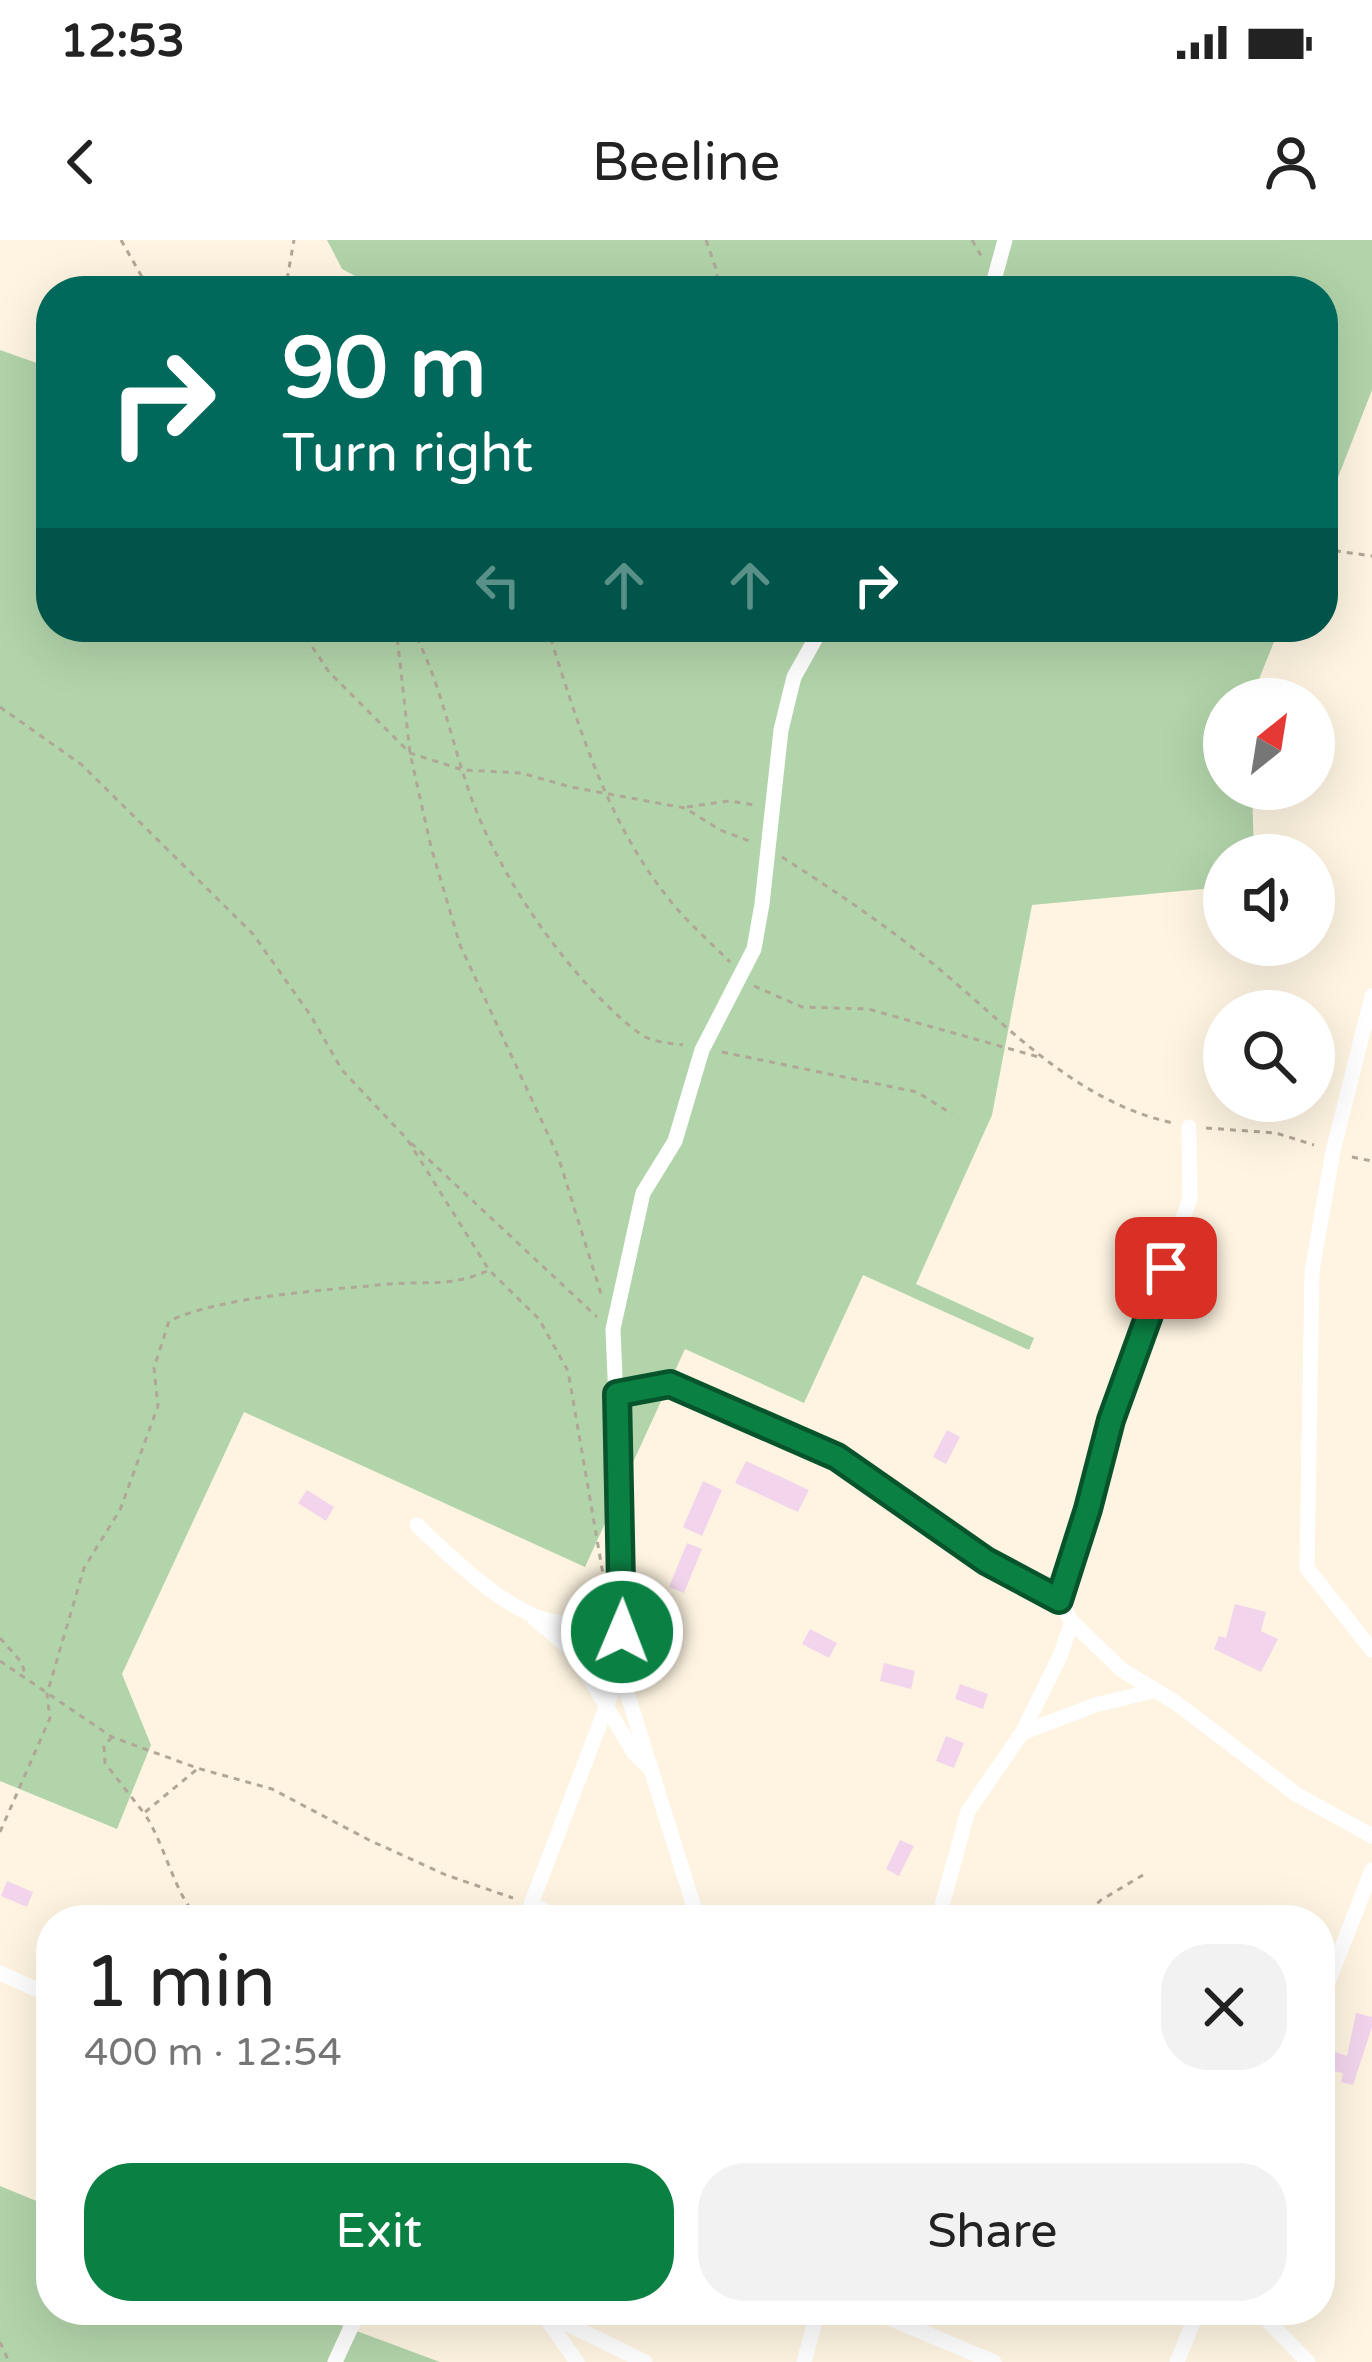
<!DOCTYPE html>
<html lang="en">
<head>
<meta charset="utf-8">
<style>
  body { margin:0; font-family:"Varela Round",sans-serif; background:#f2f2f2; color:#222; height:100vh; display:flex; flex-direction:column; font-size:45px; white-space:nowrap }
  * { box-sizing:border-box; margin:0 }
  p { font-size:39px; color:#767676 }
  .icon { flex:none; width:66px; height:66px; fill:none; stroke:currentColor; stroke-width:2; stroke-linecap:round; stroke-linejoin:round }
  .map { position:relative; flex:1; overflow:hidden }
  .details { position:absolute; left:36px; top:1665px; width:1299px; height:420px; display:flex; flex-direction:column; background:#fff; border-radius:48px; box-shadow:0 12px 48px #0002 }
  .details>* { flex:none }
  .guide { position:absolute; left:36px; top:36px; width:1302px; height:366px; border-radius:48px; box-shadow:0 12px 48px #0002; background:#00695c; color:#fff; overflow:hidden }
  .needle { width:78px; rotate:30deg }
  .tools { position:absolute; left:1203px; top:438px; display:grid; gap:24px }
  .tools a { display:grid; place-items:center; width:132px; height:132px; border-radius:50%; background:#fff; box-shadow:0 12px 48px #0002; font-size:60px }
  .pin { position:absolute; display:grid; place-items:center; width:102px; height:102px; color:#fff; margin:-51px; border-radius:24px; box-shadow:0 6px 18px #0006 }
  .me { position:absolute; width:132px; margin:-66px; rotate:1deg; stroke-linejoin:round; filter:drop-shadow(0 0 9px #0008) }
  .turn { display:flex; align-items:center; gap:42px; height:252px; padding:0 48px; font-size:54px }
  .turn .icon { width:156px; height:156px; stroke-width:2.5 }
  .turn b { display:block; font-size:84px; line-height:102px }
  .lanes { display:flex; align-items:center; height:114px; padding:0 48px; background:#0003; justify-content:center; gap:60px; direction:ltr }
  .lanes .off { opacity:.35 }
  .round { display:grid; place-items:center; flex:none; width:126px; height:126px; border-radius:48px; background:#f2f2f2 }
  .summary { display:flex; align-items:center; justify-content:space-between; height:204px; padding:0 48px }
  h1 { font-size:72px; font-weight:600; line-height:90px }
  .cta { display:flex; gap:24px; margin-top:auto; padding:24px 48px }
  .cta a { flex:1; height:138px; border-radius:48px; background:#0b8043; color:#fff; font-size:48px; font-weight:600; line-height:138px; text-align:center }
  .cta a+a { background:#f2f2f2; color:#222 }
  .status { display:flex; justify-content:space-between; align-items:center; height:84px; padding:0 60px; background:#fff; direction:ltr }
  .status svg { height:33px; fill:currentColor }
  header { display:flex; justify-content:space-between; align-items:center; height:156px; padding:0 48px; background:#fff; font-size:54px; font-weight:600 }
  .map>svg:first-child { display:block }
  .green { fill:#b2d4aa }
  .building { fill:#f2d5ed }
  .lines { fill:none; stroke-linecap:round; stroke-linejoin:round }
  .path { stroke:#b0a797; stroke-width:3; stroke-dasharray:6 6; stroke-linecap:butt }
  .minor { stroke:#fff; stroke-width:15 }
  .route-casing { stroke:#07532c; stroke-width:30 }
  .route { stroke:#0b8043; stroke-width:21 }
</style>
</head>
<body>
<div class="status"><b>12:53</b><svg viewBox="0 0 49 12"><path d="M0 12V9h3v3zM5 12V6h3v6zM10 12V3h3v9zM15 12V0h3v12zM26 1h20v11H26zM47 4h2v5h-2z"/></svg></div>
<header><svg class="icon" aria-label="back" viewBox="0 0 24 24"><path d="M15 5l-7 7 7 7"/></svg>Beeline<svg class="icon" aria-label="person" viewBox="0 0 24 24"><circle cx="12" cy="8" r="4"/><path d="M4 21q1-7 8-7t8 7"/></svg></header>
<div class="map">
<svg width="1372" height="2122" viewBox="0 0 1372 2122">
  <rect width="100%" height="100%" fill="#fef4e1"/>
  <path class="green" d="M327,0H1372V150L1323,276V51H437L372,45L342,29Z
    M0,110L51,128V387H579L604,391L622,387H1280L1251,459H1224V549H1252L1254,615H1224V647L1032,665L992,875L916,1044L1034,1098L1029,1110L863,1035L804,1163L685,1109L585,1327L244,1172L122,1434L151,1505L117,1589L0,1541Z
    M0,1946L51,1967V2070H300L440,2122H0Z"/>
  <path class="building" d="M947,1190L960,1197L946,1224L933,1217Z
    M746,1221L809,1250L798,1272L735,1243Z
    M703,1241L722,1250L702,1296L683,1287Z
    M307,1250L334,1267L326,1281L298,1263Z
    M687,1303L702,1309L684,1353L669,1347Z
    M1235,1364L1266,1372L1261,1391L1278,1399L1261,1432L1214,1409L1219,1396L1226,1398Z
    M810,1389L837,1403L829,1418L802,1404Z
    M884,1423L915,1431L911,1449L880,1441Z
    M960,1444L988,1454L983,1469L955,1459Z
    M946,1496L964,1503L954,1528L936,1521Z
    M900,1600L914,1606L899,1636L886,1629Z
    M7,1641L33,1652L27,1667L1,1656Z
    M1356,1773L1372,1777V1787L1353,1845L1341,1842L1343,1833L1330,1830L1335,1812L1347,1816Z"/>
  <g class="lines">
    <path class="path" d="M121,0L150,51
      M706,0L717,32V51
      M972,0L983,19
      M285,51L294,0
      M1323,309L1372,316
      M299,387L329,432L410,513L463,530L521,533L571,547L685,568L720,590L752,602
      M396,387L410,513L431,607L460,705L558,916L602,1057
      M411,387C443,444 452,510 476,570C506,646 574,744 639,793C650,802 669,803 683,805
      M547,387C579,487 608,589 678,670C694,688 713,705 730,722
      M0,467L82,525L253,694L311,776L342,830L407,899L489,1030L539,1079L568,1131L605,1346
      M687,567L729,561L755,565
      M782,617C832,649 881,682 927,719C1004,781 1072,861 1173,883
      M754,746L802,767L868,769L1039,817
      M722,812L917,852L952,874
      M1206,888L1276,893L1314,905
      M411,903L597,1077
      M1352,917L1372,921
      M0,1398L22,1423L25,1435
      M0,1421L112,1497L197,1528L272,1549L369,1600L446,1635L513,1658
      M112,1497L104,1506L105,1523L143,1572
      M196,1530L144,1573C166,1605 175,1659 201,1680
      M0,1592L50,1478L47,1454L84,1328L120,1270L158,1166L154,1128L169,1081C222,1056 328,1050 389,1044C429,1041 452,1047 489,1030
      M1080,1680L1101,1660L1143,1635
      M0,2102L9,2122"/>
    <path class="minor" d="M991,51L1005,0
      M1372,756L1333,911L1312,1031L1307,1328L1372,1410
      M617,1154L670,1144L837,1217L987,1321L1059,1360L1072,1382L1122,1430L1175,1462L1296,1554L1372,1596
      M417,1285C451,1317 522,1390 573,1382C584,1381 598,1374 609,1371
      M1059,1360L1088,1269L1110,1180L1190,959L1189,887
      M534,1378L574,1412L634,1513L650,1528
      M1022,1493L1095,1465L1153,1451
      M531,1664L562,1680
      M525,1680L620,1431
      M698,1680L620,1430L624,1353L613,1089L643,953L675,901L702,810L754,709L762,664L781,490L794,437L822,387
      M938,1680L968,1571L1022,1493L1060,1416L1072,1382
      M0,1733L51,1756
      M1320,1763L1372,1630
      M539,2070L645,2122
      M870,2070L994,2122
      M1257,2070L1308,2122
      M543,2074L577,2122
      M335,2122L359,2070
      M804,2122L818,2070
      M1177,2122L1198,2070"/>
  </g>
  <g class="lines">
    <g class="route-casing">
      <path id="route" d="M622,1392L617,1154L670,1144L837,1217L986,1321L1059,1360L1088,1269L1111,1180L1166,1028"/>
    </g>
    <use href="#route" class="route"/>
  </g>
</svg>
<div class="tools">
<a><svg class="needle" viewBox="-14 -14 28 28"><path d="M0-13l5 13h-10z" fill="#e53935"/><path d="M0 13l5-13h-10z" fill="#767676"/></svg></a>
<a><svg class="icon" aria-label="sound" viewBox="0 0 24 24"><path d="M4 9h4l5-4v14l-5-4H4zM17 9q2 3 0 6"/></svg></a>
<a><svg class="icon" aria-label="search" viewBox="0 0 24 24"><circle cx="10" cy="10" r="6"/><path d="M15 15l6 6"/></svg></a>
</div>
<div class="pin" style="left:1166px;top:1028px;background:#d93025"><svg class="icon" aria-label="arrive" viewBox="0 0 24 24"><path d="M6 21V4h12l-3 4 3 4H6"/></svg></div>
<svg class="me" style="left:622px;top:1392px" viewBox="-20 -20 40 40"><circle r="17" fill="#0b8043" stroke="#fff" stroke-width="3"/><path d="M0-11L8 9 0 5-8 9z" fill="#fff"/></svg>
<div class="guide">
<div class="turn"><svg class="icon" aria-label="right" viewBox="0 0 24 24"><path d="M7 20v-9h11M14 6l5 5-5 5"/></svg><div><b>90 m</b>Turn right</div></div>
<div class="lanes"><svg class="icon off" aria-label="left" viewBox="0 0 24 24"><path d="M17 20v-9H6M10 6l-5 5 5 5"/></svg><svg class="icon off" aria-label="ahead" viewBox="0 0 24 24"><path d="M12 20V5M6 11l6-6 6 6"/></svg><svg class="icon off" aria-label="ahead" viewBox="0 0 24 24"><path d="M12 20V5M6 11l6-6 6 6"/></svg><svg class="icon" aria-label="right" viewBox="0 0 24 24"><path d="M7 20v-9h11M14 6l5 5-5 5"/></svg></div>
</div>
<section class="details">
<div class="summary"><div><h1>1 min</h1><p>400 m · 12:54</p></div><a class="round"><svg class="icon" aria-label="close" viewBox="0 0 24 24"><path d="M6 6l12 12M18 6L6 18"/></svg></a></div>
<div class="cta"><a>Exit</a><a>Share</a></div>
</section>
</div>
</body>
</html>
